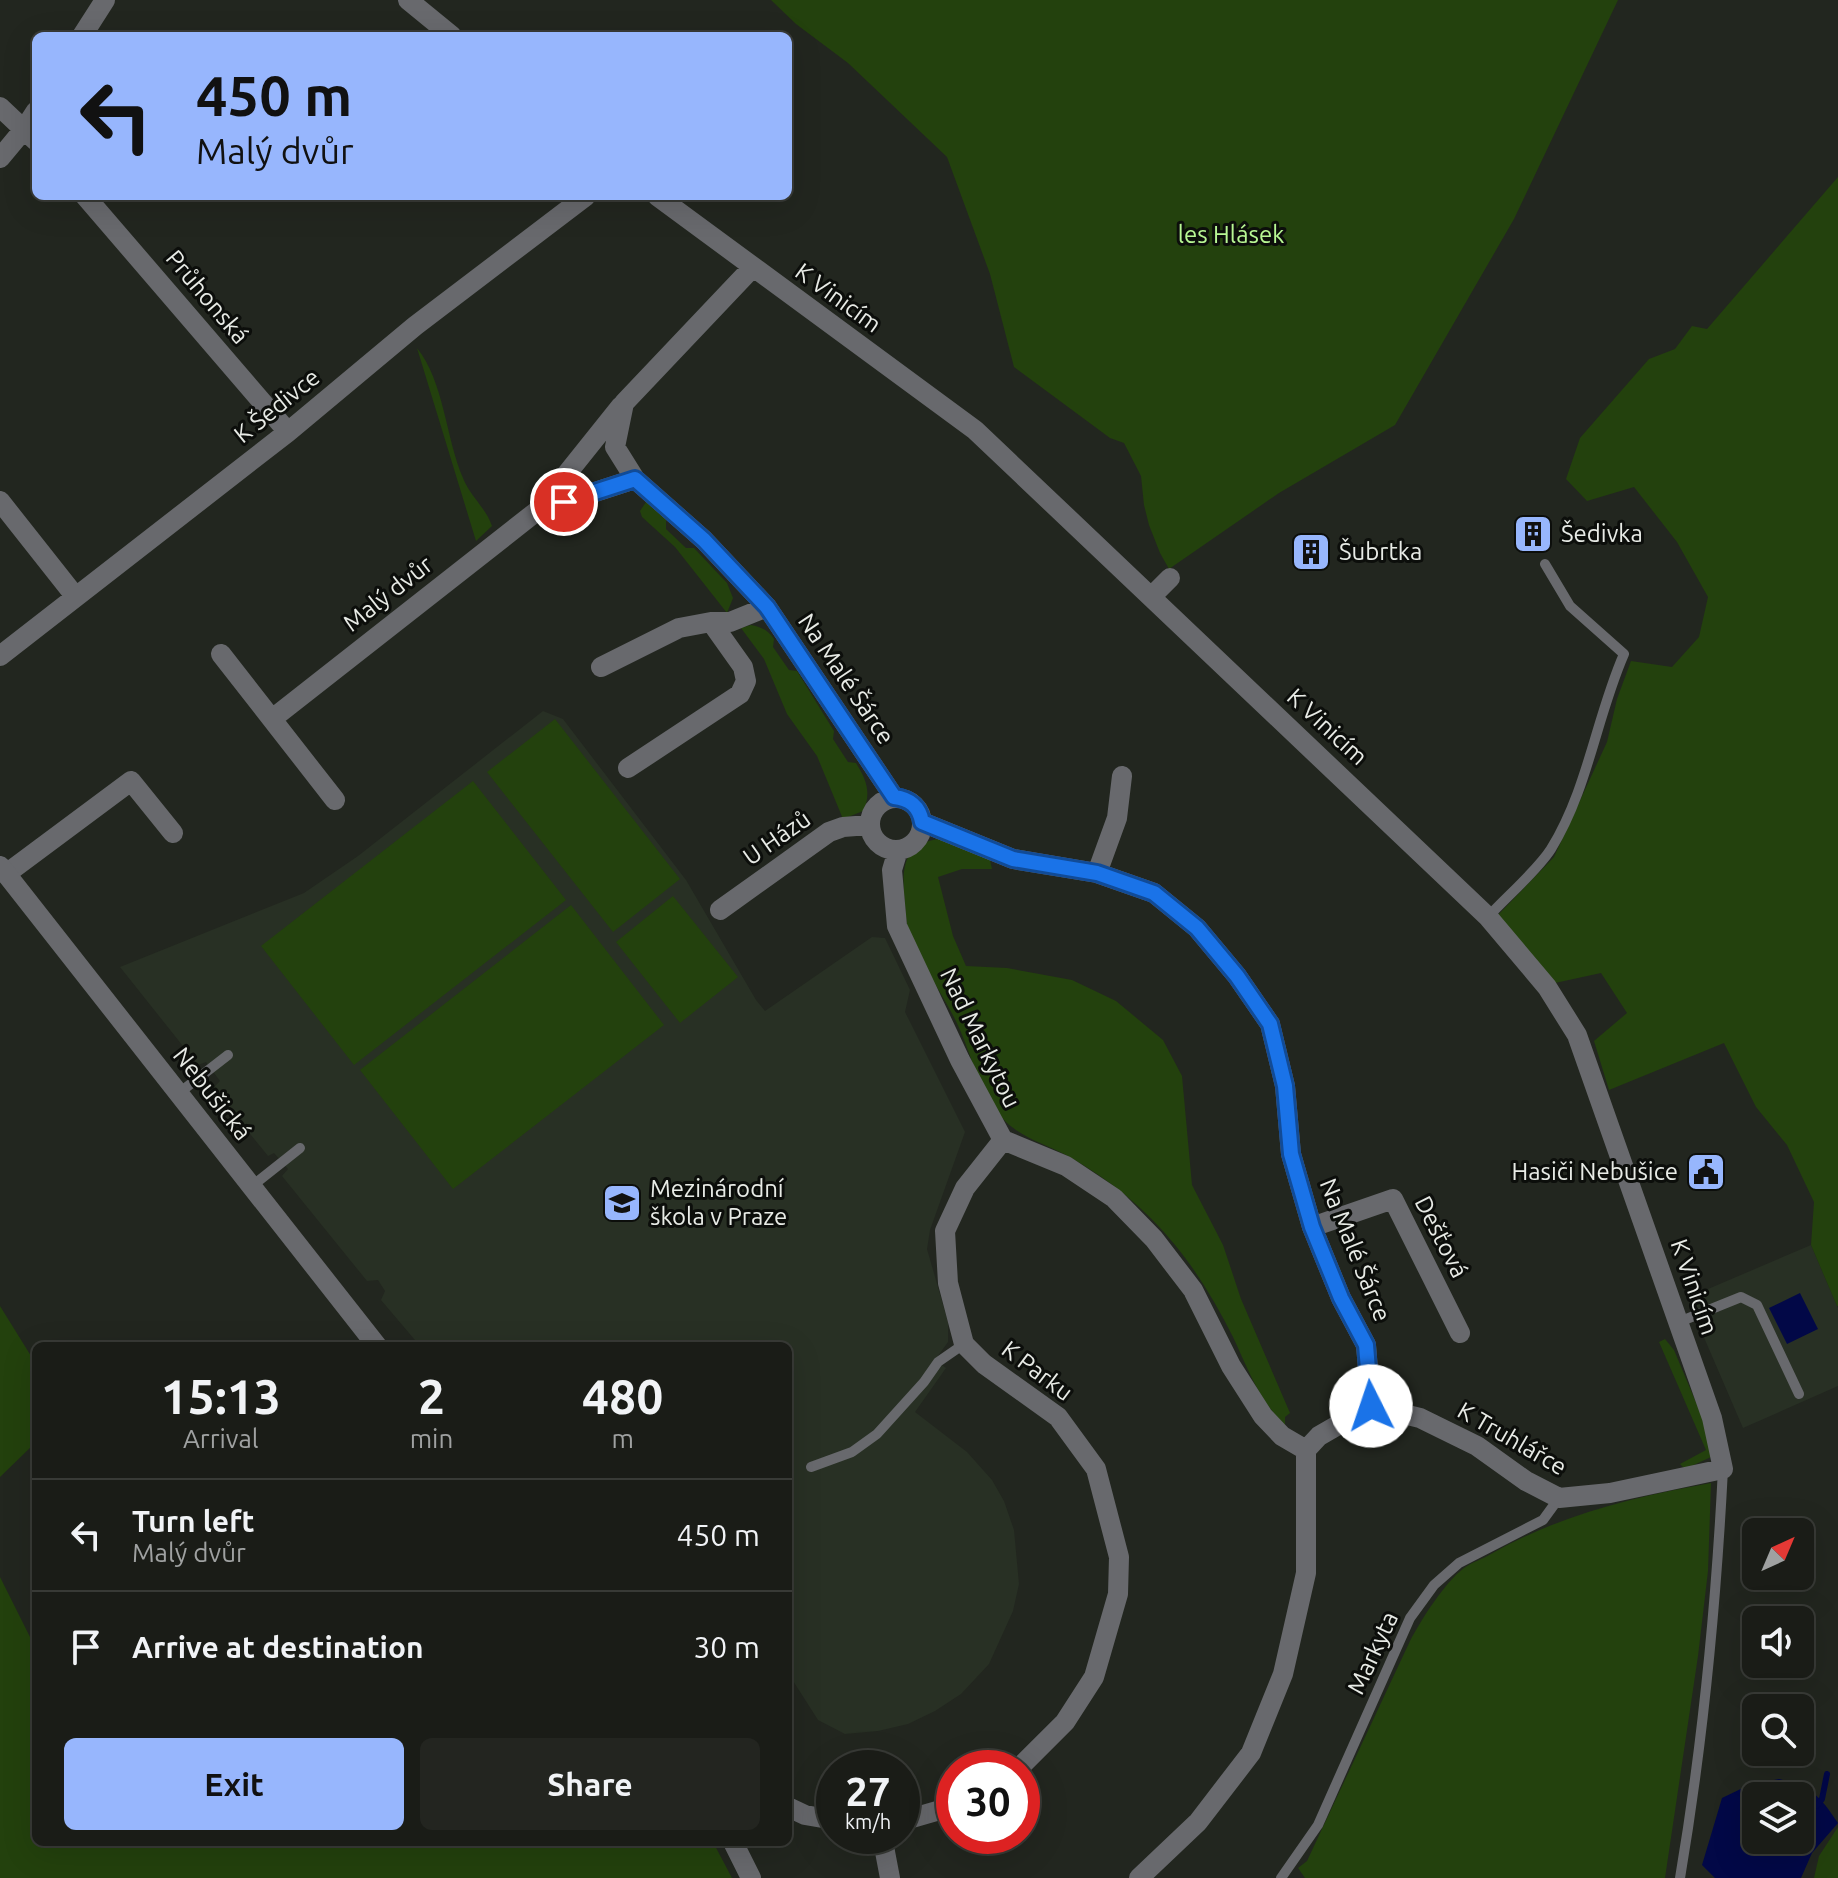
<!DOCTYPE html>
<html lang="en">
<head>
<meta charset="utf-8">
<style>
  body { margin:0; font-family:Ubuntu,sans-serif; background:#232520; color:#f1f3f6; height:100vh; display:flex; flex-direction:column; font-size:30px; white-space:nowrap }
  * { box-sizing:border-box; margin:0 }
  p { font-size:26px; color:#9fa1a1 }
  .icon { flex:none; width:44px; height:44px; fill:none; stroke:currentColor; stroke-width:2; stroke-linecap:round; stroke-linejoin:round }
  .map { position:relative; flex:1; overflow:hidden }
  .sheet { position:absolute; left:32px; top:1342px; width:760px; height:504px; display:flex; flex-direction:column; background:#1a1c17; border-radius:12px; box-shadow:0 8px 32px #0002,0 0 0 2px #383a36 }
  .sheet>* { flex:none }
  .banner { position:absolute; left:32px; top:32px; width:760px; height:168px; border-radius:12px; box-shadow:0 8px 32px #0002,0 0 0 2px #383a36; background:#97b6fd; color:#111; overflow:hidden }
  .needle { width:52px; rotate:44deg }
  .fabs { position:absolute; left:1742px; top:1518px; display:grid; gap:16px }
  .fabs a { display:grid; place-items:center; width:72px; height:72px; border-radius:12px; background:#1a1c17; box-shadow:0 8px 32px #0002,0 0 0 2px #383a36; font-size:40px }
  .speed { position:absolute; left:816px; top:1750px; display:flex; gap:16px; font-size:40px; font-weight:700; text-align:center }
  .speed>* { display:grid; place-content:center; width:104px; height:104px; border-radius:50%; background:#1a1c17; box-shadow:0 8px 32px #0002,0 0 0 2px #383a36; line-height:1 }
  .speed small { font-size:20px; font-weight:400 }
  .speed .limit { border:12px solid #d22; background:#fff; color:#111 }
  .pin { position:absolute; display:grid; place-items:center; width:68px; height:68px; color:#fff; margin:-34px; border:4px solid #fff; border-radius:50%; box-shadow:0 2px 8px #0007 }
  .me { position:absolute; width:88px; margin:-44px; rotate:356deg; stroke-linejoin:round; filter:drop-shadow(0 0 6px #0008) }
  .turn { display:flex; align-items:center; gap:28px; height:168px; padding:0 32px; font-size:36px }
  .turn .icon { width:104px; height:104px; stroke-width:2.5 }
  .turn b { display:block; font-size:56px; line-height:68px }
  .eta { display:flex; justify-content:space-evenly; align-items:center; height:136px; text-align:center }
  .eta b { font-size:48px; font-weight:600; line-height:56px }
  .action { display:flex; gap:16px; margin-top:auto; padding:16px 32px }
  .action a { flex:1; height:92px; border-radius:12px; background:#97b6fd; color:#111; font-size:32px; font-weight:600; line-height:92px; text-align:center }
  .action a+a { background:#232520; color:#f1f3f6 }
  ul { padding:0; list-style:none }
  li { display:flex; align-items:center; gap:24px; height:112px; padding:0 32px; border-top:2px solid #383a36 }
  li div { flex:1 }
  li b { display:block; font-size:30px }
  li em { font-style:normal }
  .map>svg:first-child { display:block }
  .built { fill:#283024 }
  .green { fill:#23410d }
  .water { fill:#020847; fill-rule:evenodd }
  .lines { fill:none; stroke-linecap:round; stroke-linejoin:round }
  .stream { stroke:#020847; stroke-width:6 }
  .service { stroke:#68696d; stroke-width:10 }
  .minor { stroke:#68696d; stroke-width:20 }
  .tertiary { stroke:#68696d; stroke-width:20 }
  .route-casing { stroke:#114b97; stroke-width:20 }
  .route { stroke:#1a73e8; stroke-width:14 }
  .labels { text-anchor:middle; stroke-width:6; stroke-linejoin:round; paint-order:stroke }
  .park-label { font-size:24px; fill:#b8f794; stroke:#0c0e0b }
  .street-label { font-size:24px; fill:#e8ebe6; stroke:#0c0e0b }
  .poi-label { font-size:24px; fill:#e8ebe6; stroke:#0c0e0b; text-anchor:start }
</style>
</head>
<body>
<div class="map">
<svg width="1838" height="1878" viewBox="0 0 1838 1878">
  <rect width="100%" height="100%" fill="#22261f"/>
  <path class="built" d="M543,711L563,719L686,880L756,1000L765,1011L872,937L885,938L910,990L905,1012L965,1132L930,1230L927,1249L948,1322V1342L935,1360L946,1368L915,1412L967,1452L992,1480L1004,1501L1014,1530L1019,1584L1013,1611L989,1664L961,1694L935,1711L908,1724L878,1731L845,1734L818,1720L788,1673V1346H420L381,1300L385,1291L378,1280L367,1281L282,1176L288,1169L274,1153L268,1156L213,1088L220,1081L206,1062L198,1065L120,967L304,893L358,856Z
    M1811,1245L1838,1308V1386L1743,1428L1687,1298Z"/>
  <path class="green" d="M771,0H1618L1514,219L1395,425L1279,493L1169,569L1160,553L1149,525L1144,505L1141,476L1124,443L1110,438L1014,367L990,274L947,157L848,63L796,24Z
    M1838,177V1306H1837L1811,1245L1814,1202L1787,1145L1756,1107L1724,1043L1609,1090L1594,1041L1627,1013L1601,973L1555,983L1497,916L1554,857L1607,742L1617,699L1631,661L1672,667L1699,637L1708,597L1677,542L1634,487L1587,501L1566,479L1580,438L1649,359L1675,349L1692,326L1707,329Z
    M417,348C444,381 446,439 463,478C470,496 486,508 492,526L476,541Z
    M646,502L666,520V529L686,548H694L727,583L733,598L727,613L675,547L642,517L640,511Z
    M751,625C761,627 768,630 774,639L773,647L789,670L797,671L834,731L833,739L848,762L856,763C866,779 872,793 863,811L843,819L817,756L787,714L764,659L741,628Z
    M555,719L680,879L613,932L487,772Z
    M473,781L566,900L354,1065L261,946Z
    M939,839L990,860L992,869H962L938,877L953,936L966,966L1007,968L1072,980L1116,1001L1163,1040L1182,1076L1192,1185L1223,1245L1241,1299L1290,1413L1285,1417V1425C1259,1401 1248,1369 1233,1337C1217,1305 1198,1273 1175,1245C1145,1208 1109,1179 1068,1156C1045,1144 1024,1139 1006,1122C980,1096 974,1062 960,1030C946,997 921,967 909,934C906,924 906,913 905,904C902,873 900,844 939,839Z
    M673,896L738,977L680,1023L616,942Z
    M571,905L664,1025L453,1189L360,1070Z
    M0,1306L36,1364V1434L32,1446L0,1477Z
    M1665,1339L1674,1350L1713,1443L1711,1457L1685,1469L1680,1464L1706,1450L1659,1342Z
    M1711,1483L1708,1571L1698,1656L1665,1878H1305L1298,1868L1307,1861L1410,1641C1421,1620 1445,1582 1464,1568C1472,1562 1483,1559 1491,1554C1559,1515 1634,1497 1711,1483Z
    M0,1577L36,1649V1842H713L732,1878H0Z
    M1838,1827V1878H1814L1819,1856Z"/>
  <path class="water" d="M1800,1293L1818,1329L1787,1344L1769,1308Z
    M1779,1779C1812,1787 1820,1796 1838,1823L1812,1853L1801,1878H1715L1702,1865L1722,1798L1749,1785ZM1756,1796H1800V1840H1756Z"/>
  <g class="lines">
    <path class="stream" d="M1817,1805L1822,1799L1827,1774"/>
    <path class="service" d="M1488,917C1506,897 1537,871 1551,849C1588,789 1596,718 1624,654L1570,606L1545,564
      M179,1093L228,1055
      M252,1186L300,1148
      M1679,1322L1741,1297L1757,1305L1799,1394
      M811,1467L852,1452L877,1434L924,1382L938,1362L964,1344
      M1281,1878L1318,1825L1410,1618L1434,1585L1459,1563L1543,1520L1559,1498
      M1680,1878C1703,1742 1716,1606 1723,1469"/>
    <path class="minor" d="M408,0L452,36
      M82,36L105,0
      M0,107L36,141
      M0,158L25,128L36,111
      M85,196L288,432
      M657,196L975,430L1488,917L1547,987L1577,1035L1712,1418L1723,1469L1610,1493L1559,1498L1526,1481L1477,1446L1420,1418L1371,1406
      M752,268L624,403L615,447L635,479L704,540L767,607L894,797
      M0,501L75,596
      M537,511L635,479
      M1151,597L1170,578
      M221,654L335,800
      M0,656L288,432L415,326L586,196
      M601,667L679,628L711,622H730L767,607
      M272,719L537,511L621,406
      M628,768L740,694L746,681L743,667L711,622
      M870 824a26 26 0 1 1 52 0a26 26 0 1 1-52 0Z
      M922,822L1013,859L1097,873L1154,893L1197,928L1237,976L1270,1024L1285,1086L1291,1154L1312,1227L1341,1298L1366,1345L1371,1406L1319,1436L1306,1450V1573L1283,1674L1251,1753L1198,1822L1139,1878
      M898,850L892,870L897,926L960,1060L1003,1140L1066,1166L1114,1198L1154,1239L1193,1290L1231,1366L1263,1416L1282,1436L1306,1450
      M1097,873L1117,818L1122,776
      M6,874L131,781L173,833
      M720,910L829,832L843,827L869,825
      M1003,1140L965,1188L945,1231L948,1283L964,1344L984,1364L1058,1417L1096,1469L1119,1557L1118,1594L1094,1677L1065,1722L1019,1768
      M1312,1227L1393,1199L1460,1333
      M788,1807L805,1815L834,1820
      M902,1821L954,1806
      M882,1836L890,1878"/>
    <path class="tertiary" d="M0,866L377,1346
      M733,1842L751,1878"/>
  </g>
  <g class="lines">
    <g class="route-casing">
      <path id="route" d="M564,502L635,479L704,540L767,607L894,797C910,799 919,806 922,822L1013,859L1097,873L1154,893L1197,928L1237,976L1270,1024L1285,1086L1291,1154L1312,1227L1341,1298L1366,1345L1371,1406"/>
    </g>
    <use href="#route" class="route"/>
  </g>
  <defs>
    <g id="building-square" transform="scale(2)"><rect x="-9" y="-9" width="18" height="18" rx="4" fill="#97b6fd" stroke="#0c0e0b"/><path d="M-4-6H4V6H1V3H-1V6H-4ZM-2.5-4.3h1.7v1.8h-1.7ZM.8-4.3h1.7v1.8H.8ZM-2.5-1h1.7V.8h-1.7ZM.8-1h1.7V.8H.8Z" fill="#111"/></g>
    <g id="civic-square" transform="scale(2)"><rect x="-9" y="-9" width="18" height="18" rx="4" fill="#97b6fd" stroke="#0c0e0b"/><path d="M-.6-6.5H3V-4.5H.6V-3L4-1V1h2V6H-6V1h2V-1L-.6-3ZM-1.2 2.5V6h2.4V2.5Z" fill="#111"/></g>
    <g id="school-square" transform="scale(2)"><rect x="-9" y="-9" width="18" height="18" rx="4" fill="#97b6fd" stroke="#0c0e0b"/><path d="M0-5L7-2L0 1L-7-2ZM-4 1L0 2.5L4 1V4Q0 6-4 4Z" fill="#111"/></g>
  </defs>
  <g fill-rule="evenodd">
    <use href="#building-square" x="1533" y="534"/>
    <use href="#building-square" x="1311" y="552"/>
    <use href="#civic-square" x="1706" y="1172"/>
    <use href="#school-square" x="622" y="1203"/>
  </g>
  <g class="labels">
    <g class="park-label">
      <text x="1231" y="243">les Hlásek</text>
    </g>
    <g class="street-label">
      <text transform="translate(207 297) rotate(50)" y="8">Průhonská</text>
      <text transform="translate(838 298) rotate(36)" y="8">K Vinicím</text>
      <text transform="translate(277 406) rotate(-39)" y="8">K Šedivce</text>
      <text transform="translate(388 594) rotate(-38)" y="8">Malý dvůr</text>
      <text transform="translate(846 679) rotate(56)" y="8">Na Malé Šárce</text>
      <text transform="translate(1327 727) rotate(43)" y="8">K Vinicím</text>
      <text transform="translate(777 838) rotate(-35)" y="8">U Házů</text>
      <text transform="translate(980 1038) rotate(64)" y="8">Nad Markytou</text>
      <text transform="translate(212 1094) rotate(52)" y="8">Nebušická</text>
      <text transform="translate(1441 1237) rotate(63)" y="8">Dešťová</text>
      <text transform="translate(1355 1250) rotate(68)" y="8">Na Malé Šárce</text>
      <text transform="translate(1694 1287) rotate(71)" y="8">K Vinicím</text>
      <text transform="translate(1037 1371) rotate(37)" y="8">K Parku</text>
      <text transform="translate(1512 1439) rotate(30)" y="8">K Truhlářce</text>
      <text transform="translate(1373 1653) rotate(-65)" y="8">Markyta</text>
    </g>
    <g class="poi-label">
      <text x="1561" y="542">Šedivka</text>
      <text x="1339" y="560">Šubrtka</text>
      <text x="1678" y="1180" text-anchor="end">Hasiči Nebušice</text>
      <text x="650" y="1197">Mezinárodní<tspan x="650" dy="28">škola v Praze</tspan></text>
    </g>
  </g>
</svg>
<div class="fabs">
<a><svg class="needle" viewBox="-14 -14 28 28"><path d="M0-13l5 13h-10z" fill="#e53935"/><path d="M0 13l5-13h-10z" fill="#9fa1a1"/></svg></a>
<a><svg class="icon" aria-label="sound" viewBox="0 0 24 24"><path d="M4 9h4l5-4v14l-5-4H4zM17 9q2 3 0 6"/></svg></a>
<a><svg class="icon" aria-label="search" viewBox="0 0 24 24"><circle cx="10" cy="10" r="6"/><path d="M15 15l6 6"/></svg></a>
<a><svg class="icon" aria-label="layers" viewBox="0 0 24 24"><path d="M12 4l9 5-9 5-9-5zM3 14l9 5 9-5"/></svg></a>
</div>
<div class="speed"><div>27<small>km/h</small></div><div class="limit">30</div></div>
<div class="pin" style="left:564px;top:502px;background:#d93025"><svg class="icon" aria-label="arrive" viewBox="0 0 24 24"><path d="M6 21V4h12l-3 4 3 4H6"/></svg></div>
<svg class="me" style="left:1371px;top:1406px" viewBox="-20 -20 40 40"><circle r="19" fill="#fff"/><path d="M0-13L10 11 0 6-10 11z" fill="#1a73e8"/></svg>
<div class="banner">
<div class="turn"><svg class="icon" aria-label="left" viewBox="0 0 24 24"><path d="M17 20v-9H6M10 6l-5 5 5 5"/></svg><div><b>450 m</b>Malý dvůr</div></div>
</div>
<section class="sheet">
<div class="eta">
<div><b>15:13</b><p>Arrival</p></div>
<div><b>2</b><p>min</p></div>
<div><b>480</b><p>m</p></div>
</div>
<ul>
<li><svg class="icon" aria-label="left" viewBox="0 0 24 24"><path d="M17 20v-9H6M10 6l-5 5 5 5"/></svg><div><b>Turn left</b><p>Malý dvůr</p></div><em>450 m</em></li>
<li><svg class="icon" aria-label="arrive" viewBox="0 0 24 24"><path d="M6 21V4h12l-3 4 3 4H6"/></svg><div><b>Arrive at destination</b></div><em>30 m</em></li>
</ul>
<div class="action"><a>Exit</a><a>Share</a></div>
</section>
</div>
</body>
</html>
